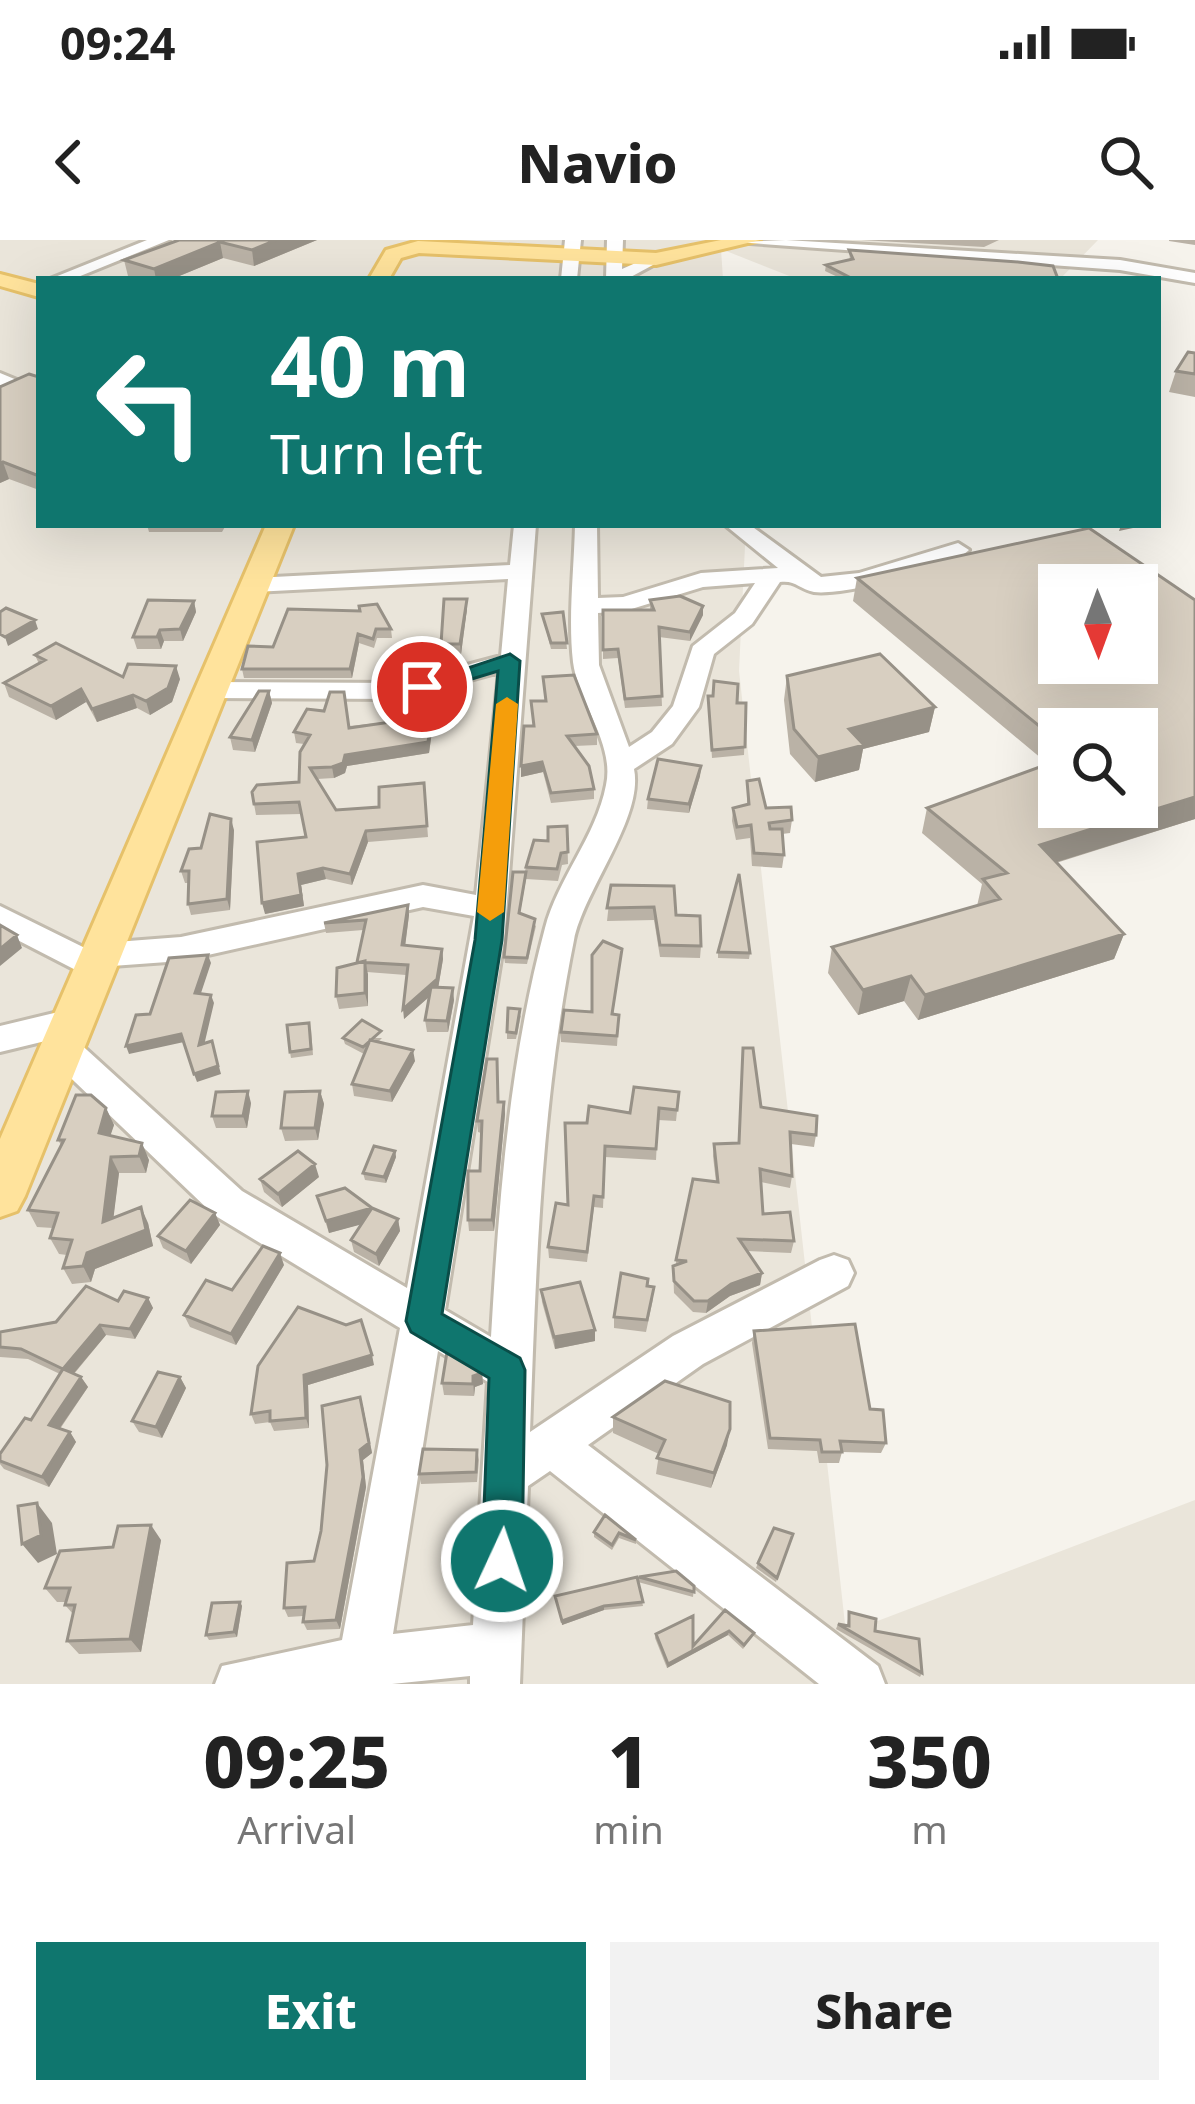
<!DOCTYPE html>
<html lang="en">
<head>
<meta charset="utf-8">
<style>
  body { margin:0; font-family:"Noto Sans",sans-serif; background:#f2f2f2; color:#222; height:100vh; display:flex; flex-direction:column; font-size:45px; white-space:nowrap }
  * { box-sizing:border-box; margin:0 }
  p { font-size:39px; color:#767676 }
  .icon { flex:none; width:66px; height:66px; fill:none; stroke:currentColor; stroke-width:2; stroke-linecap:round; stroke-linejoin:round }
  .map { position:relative; height:1444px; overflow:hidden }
  .side { display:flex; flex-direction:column; background:#fff; flex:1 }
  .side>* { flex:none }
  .banner { position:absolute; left:36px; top:36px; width:1125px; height:252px; border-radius:0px; box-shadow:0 12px 48px #0002; background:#0f766e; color:#fff; overflow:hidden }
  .needle { width:78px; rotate:179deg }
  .controls { position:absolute; left:1038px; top:324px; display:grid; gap:24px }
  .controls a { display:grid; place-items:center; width:120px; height:120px; border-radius:0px; background:#fff; box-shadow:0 12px 48px #0002; font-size:60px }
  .pin { position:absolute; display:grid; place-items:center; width:102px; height:102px; color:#fff; margin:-51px; border:6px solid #fff; border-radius:50%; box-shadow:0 3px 12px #0007 }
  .me { position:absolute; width:132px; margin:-66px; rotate:3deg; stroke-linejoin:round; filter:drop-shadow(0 0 9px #0008) }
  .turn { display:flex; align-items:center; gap:42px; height:252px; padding:0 36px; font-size:54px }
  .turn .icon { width:156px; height:156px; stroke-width:2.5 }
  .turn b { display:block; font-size:84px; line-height:102px }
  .eta { display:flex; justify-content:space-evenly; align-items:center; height:204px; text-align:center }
  .eta b { font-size:72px; font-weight:800; line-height:84px }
  .cta { display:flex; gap:24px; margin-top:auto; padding:24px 36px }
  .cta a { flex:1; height:138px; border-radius:0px; background:#0f766e; color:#fff; font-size:48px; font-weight:800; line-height:138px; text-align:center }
  .cta a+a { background:#f2f2f2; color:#222 }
  .status { display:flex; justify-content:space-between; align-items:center; height:84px; padding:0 60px; background:#fff; direction:ltr }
  .status svg { height:33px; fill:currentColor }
  header { display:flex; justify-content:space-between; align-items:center; height:156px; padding:0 36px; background:#fff; font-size:54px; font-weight:800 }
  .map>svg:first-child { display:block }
  .residential { fill:#eae5da }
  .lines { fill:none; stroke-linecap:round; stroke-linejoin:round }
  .minor-casing { stroke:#c2bbae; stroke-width:6 }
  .major-casing { stroke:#e6c16a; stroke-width:6 }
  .minor { fill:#fff; fill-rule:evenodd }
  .major { fill:#ffe39c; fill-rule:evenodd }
  .wall { fill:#bab2a6; fill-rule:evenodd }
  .shaded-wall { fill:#979187 }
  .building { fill:#d8cfc1; stroke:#979187; stroke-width:3; fill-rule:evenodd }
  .route { fill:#0f766e; stroke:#0a4d48; stroke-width:3 }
  .slow { fill:#f59e0b }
</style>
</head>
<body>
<div class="status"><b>09:24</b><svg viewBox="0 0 49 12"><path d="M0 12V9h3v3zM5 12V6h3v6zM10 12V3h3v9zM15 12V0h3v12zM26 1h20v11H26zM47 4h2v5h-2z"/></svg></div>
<header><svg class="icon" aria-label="back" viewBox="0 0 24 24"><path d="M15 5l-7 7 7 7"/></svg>Navio<svg class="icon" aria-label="search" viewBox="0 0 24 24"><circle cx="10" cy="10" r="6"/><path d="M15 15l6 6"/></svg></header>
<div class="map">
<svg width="1195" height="1444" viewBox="0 0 1195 1444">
  <rect width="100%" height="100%" fill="#f6f3ec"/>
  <path class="residential" d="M0,0H1098L1060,39H797L721,9L723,39H39V285H746L739,431L846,1393L1195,1260V1444H0Z"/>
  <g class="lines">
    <g class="minor-casing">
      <path id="minor" d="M147,0H169L73,39H50Z
        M565,0H581L577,39H561Z
        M607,0H623L622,29L656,14L664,19L627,39H606Z
        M786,0L1120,20L1195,33V43L1120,30L736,2Z
        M0,133L29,145L20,151L0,145Z
        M514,285H536L504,700L445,1070L491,1097C499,960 509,822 545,688C558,638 596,597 606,545C615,504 578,462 573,422C568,378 574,330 575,285H597L598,358L623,357L701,333L778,328L725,285H750L821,337L859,333L958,303L969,310C948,329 844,356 814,352C799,349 796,340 780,342L752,384L714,414L699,467L672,504L634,529C644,577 584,650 574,700C541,863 536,1026 530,1192L673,1096L820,1020L834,1015L848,1020L854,1033L848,1046L703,1124L588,1205L878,1426L885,1444H819L550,1231L528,1246L520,1444H470V1436L392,1444H215L222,1426L342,1400L400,1088L214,975L52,820L46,810L52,800L62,797L0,812V786L75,768L87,772L92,781L87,790L64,797L76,800L242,951L407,1048L474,676L423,667L181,721L112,726L109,737L97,741L0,691V666L89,710L103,703L181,697L423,645L476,655L499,432L400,459L212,458L199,450L212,442L399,443L501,416L508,339L254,352L242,345L254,338L510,325ZM755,343L735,373L693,406L673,466L652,492L629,507L599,425L598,373L625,371L703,347ZM438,1111L488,1142L473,1385L393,1394Z"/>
    </g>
    <g class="major-casing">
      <path id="major" d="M721,0H760L656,25L419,13L401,18L389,39H369L386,10L418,1L656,13Z
        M0,34L39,44V57L0,46Z
        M266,285H294L25,956L17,971L0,977V899Z"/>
    </g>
    <use href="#minor" class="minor"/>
    <use href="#major" class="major"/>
  </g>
  <path class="wall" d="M179,0H317L254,26L223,18L172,39H137L128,36L124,20Z
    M861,0H999L984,7Z
    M1169,0H1195V5L1169,1Z
    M849,10L1058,39H842L825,31L826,25L850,20Z
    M1195,113V157L1169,152L1176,131Z
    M39,137V250L9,239L0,243V147Z
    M147,285H226L222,292H149Z
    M857,338L1195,360V579L1056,623L1124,694L1114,719L918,780L904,761L858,775L828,733L832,707L977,666L982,644L922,593L927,568L1048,524L853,361ZM1059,489L1137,567H1059Z
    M650,360L703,366V375L690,401L659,397L662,466L625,468L618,418L603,419V370H650Z
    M194,361L196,372L183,401H164L161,409H137L133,397Z
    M288,369L391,389L392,398H377L374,408L359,403L352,438H244L242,429L273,407Z
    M467,369L461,414L442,413L441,404Z
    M563,372L567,409H551L542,374Z
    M35,415L123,437L180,439L172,462L150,475L137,468L97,482L86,462L56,480L9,457L4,443L39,424Z
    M787,436L935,467L929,492L863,509L859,530L815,542L790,514L784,460Z
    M269,451L272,463L255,512L233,510L230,497Z
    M708,456L746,463L744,515L712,518Z
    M432,473L433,484L429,513L347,526L345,533L334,538L317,539L336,570L379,567L424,543L428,597L368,602L352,645L326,639L301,645L304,666L265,674L306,597L301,574L256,575L254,564L299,542L304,504L296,503L294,492L405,480Z
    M524,486L597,494V505L574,506L594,549V559L551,563L543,532L521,537Z
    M701,526L700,536L689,573L647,569L648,559Z
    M747,541L766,568L792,580L790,593L782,594L784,615L782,628L752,626L750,598L736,600L732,581L733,568L747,564Z
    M567,586L568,624L562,625L558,641L526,639L520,673L536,686L527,724L505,723L504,717L526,627L548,601Z
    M234,590L230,670L191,675L188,664L189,643H185L181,631L201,608Z
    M611,645L676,675L701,706L700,718L660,717L654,680L607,681Z
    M408,665L409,675L405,705L442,709L443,719L438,748L454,760L448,792H427L425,780L429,757L404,779L406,735L367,732L368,766L339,769L336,756L357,723L363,690L326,693L324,683Z
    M622,709L613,774L619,775L617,806L561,802V792L592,772Z
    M718,712L750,713L749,719L718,718Z
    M521,775L516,799H507V792Z
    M311,789L313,815L291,818L290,812Z
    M343,798H382L378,802L415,821L392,862L354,856L352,844L364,814L345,804Z
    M743,808L761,867L816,895L814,907L791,904L792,936L790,948L761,942L763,974L794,1001L791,1013L747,1011L762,1033L760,1045L730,1056L706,1073L693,1072L674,1053L673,1026L676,1025V1020L716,942L713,916L714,904L738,903Z
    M320,851L324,864L318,900L285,901L281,888Z
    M679,852L676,881L658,880L656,920L605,917L603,968L594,967L587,1022L549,1018L548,1007L568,965L587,883L630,873Z
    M499,862H504L505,874L494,991H469L468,980L480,931L481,893L478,892L477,881Z
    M251,863L247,888H216L212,876Z
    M106,868L114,885L110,895L149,920L146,933H119L113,978L148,983L153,1006L95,1029L91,1042L72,1044L63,1028L67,1015L59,1014L50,998L53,988L37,987L28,970L61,905L58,900Z
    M395,911L396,917L386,943L365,940L363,933Z
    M319,937L282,967L264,952L260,939Z
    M317,956L372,969L398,979L400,991L379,1026L354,1012L351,1000L361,984L329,993Z
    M215,973L220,985L191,1024L163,1008L158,996Z
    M284,1025L236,1105L190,1087L184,1075L232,1050Z
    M541,1050L595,1090V1101L555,1109L542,1062Z
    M148,1058L153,1068L135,1099L106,1095L74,1134L81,1137L88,1147L60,1189L70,1192L76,1202L49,1247L4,1229L0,1224V1214L31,1180L60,1134L28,1119L0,1117V1092L56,1082L118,1061Z
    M653,1059L646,1092L614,1088V1077Z
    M298,1067L374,1125L308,1145L309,1188L274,1191L270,1182L255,1184L251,1174Z
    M754,1091L870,1169L886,1203L881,1213L842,1212L839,1223H819L817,1211L768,1209L752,1103Z
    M482,1133L483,1144L475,1147L474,1156L444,1155L442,1143Z
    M180,1137L186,1148L162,1198L139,1192L132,1181Z
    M363,1167L372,1213L363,1220L366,1247L340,1389L307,1390L303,1382V1376L288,1377L284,1368L314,1321Z
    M613,1177L727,1205L711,1248L656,1234L659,1214L613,1193Z
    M477,1210L479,1220L477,1242L421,1244L419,1234Z
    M605,1275L636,1300V1304L619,1298L612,1310L594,1297V1292Z
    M793,1294L776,1342L756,1328L758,1323Z
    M161,1300L141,1412L79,1414L67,1401L73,1374L65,1365L66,1362H57L45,1348L113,1307Z
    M639,1337L694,1346L693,1357L638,1342L643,1366L604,1370L562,1385L555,1356L638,1341Z
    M240,1362L242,1366L237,1397L209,1400L206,1395Z
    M725,1370L752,1397L743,1409L728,1395L667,1428L655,1398L656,1394L693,1406Z
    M849,1372L875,1391L922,1433L920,1437L836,1389L838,1384L847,1386Z"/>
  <path class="shaded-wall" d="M276,0H317L254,26L252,10Z
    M220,2L223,18L172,39H156L154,29Z
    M3,222L9,239L0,243V224Z
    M1121,285H1147L1119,291Z
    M467,359V369L461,414L460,404Z
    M194,361L196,372L183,401L180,389Z
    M703,366V375L690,401V392Z
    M35,380L38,389L8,406L5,397Z
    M160,390L164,401L161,409L157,397Z
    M358,394L359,403L352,438L350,429Z
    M176,426L180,439L172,462L150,475L146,461Z
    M81,449L86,462L56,480L51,466Z
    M269,451L272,463L255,512L252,500Z
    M133,455L137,468L97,482L92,469Z
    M935,467L929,492L863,509L859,530L815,542L818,517L849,489Z
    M432,473L433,484L429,513L347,526L345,533L334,538L332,527L345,515Z
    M542,522L543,532L521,537V526Z
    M701,526L700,536L689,573V564Z
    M1195,557V579L1031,630L1040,605Z
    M231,579L234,590L230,670L227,659Z
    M366,591L368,602L352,645L350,634Z
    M323,628L326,639L301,645L304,666L265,674L262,663L298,634Z
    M408,665L409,675L404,715L402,705Z
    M1124,694L1114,719L918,780L925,755Z
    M17,695L22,708L0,726V709Z
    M442,709L443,719L438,749L404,779L403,769Z
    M208,715L211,723L198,762L195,753Z
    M365,721L368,734V766L365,753Z
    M911,736L904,761L858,775L863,750Z
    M453,748L454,760L448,792L447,781Z
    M211,755L214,763L202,814L199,805Z
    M181,794L184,802L129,814L126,806Z
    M212,801L221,834L197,842L194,834Z
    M413,810L415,821L392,862L390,851Z
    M248,851L251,863L247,888L243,876Z
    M320,851L324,864L318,900L315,888Z
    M504,862L505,874L494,991L492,980Z
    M106,868L114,885L106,909L99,893Z
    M142,903L149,920L146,933L139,916Z
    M395,911L396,917L386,943L384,937Z
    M111,917L119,933L111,998L103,982Z
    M315,924L319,937L282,967L278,954Z
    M141,967L148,983L153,1006L95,1029L91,1042L83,1026L87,1013Z
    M372,968L374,981L329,993L326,981Z
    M215,973L220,985L191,1024L186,1011Z
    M398,979L400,991L379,1026L376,1014Z
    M280,1013L284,1025L236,1105L231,1094Z
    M762,1033L760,1045L730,1056L706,1073L708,1061L731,1044Z
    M148,1058L153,1068L135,1099L130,1089Z
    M100,1085L106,1095L69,1139L63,1129Z
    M595,1090V1101L555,1109L554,1097Z
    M372,1115L374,1125L308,1145L309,1188L306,1178L304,1135Z
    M482,1133L483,1144L475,1147L474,1156L473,1136Z
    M81,1137L88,1147L55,1195L49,1185Z
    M180,1137L186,1148L162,1198L156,1187Z
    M363,1167L372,1213L363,1220L366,1247L340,1389L336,1380L360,1210Z
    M730,1189L727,1205L711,1248L714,1233Z
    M70,1192L76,1202L49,1247L42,1237Z
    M37,1263L52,1283L57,1314L38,1323L22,1304Z
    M151,1285L161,1300L141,1412L130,1399Z
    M240,1362L242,1366L237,1397L234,1392Z
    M604,1366V1370L562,1385V1381Z
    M729,1391L728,1395L667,1428L668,1424Z"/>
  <path class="building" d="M179,0H276L252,10L220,2L154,29L124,20Z
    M849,10L1018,22L1053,26L1058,39H853L826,25L853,19Z
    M1188,112L1195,113V134L1176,131Z
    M29,134L39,137V236L3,222L0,224V147Z
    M1089,288L1195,360V557L1040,605L1124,694L925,755L911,736L863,750L832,707L1000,659L983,639L1007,633L927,568L1059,520V567H1137V489H1059V502L857,338ZM1059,345H1137V423H1059Z
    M680,356L703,366L690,392L659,387L662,456L625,459L618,409L603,410V370H654L650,360Z
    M444,359H467L460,404H441Z
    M148,360L194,361L180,389L160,390L157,397H133Z
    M377,364L391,389H376L373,399L358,394L350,429H242L248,406L273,407L288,369L360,371L359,366Z
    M6,368L35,380L5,397L0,394V372Z
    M563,372L567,403H551L542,374Z
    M56,403L123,437L128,424L176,426L168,448L146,461L133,455L92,469L81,449L51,466L4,443L45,420L35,415Z
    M880,414L935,467L849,489L864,505L818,517L794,489L787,436Z
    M574,435L597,494L567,496L589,526L594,549L551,553L542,522L521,526L524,486H534L531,461H546L543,437Z
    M714,441L738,444L737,463H746L745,507L712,510L708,456H713Z
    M259,451H269L252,500L230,497Z
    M330,452H344L349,488L405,480L406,473H432L428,502L345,515L343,523L332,527L310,528L336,570L379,567V547L424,543L427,586L366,591L350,634L323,628L298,634L301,655L262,663L257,602L306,597L299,562L254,564L252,552L257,545L299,542L300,512L310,495L294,492L307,469L324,471Z
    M658,519L701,526L689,564L648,559Z
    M759,539L766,568L791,567L792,580L769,583L770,589H782L784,615L754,613L751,585L737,587L733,568L749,564L747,541Z
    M210,574L231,579L227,659L188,664L189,631H181L189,609L201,608Z
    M567,586L568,612L561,613L557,629L526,627L534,600L548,601V587Z
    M513,632H526L519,673L535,679L527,718L504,717Z
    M739,634L750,713L718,712Z
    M611,645L674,646L676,675L700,676L701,706L660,705L654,667L607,668Z
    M408,665L402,705L442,709L437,739L403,769L408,725L357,722L366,680L324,683Z
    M0,685L17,695L0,709Z
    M603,701L622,709L612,774L619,775L617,796L561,792L564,770L592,772V715Z
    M208,715L195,753L211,755L199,805L212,801L218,826L194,834L181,794L126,806L136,775L150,774L169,718Z
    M365,721V753L336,756L337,728Z
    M431,747L453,748L447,781L425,780Z
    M508,768L520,769L516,793L507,792Z
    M362,780L381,791L363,807L343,798Z
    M309,783L311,809L290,812L287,785Z
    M370,800L413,810L390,851L352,844Z
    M743,808H753L761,867L817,876L816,895L790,892L792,936L760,929L763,974L790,972L794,1001L739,999L762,1033L731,1044L708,1061H694L674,1041L673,1026L687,1021L676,1020L693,939L718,942L714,904L739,903Z
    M487,819H497L498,862H504L492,980H468V931H480L482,881H477Z
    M634,847L679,852L677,870L659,868L656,909L605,906L603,957L594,956L587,1012L548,1007L556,963L568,965L565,883H587L589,866L630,873Z
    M248,851L243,876H212L216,852Z
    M320,851L315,888H281L285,852Z
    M76,855H91L106,868L99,893L142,903L139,916L111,917L103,982L141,967L146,990L87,1013L83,1026L63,1028L72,1000L50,998L58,973L28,970L64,900H58Z
    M374,906L395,911L384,937L363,933Z
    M298,911L315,924L278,954L260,939Z
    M345,948L372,968L326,981L317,956Z
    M190,960L215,973L186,1011L158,996Z
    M372,968L398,979L376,1014L351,1000Z
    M263,1006L280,1013L231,1094L184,1075L206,1040L232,1050Z
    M621,1033L648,1039L647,1046L654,1047L647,1080L614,1077Z
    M580,1042L595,1090L554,1097L541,1050Z
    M86,1046L118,1061L124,1051L148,1058L130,1089L100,1085L63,1129L21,1109L0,1107V1092L56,1082Z
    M298,1067L346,1085L361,1080L372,1115L304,1135L306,1178L270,1181V1171L251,1174L258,1126Z
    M855,1084L870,1169L883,1170L886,1203L840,1201L842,1212H822L820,1200L770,1198L754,1091Z
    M447,1112L482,1133L473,1136V1144L442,1143Z
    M63,1129L81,1137L49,1185L70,1192L42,1237L0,1221V1214L25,1178L31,1180Z
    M158,1132L180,1137L156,1187L132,1181Z
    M665,1141L730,1162V1189L714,1233L657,1218L665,1200L613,1177Z
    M360,1157L369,1203L360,1210L363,1237L336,1380L303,1382L305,1367L284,1368L287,1323L314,1321L321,1291L327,1225L322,1166Z
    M423,1209L477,1210L476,1232L419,1234Z
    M37,1263L41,1295L22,1304L18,1266Z
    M605,1275L636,1300L619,1293L612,1305L594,1292Z
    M151,1285L130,1399L67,1401L75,1365H65L70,1348H45L60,1311L113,1307L118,1286Z
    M774,1288L793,1294L777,1338L758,1323Z
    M676,1331L694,1346V1352L639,1337Z
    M637,1337L643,1362L604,1366L562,1381L555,1356Z
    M240,1362L234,1392L206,1395L212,1363Z
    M725,1370L754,1393L744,1405L729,1391L668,1424L656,1394L693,1376V1406Z
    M849,1372L876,1379L875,1391L919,1399L922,1433L838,1384L849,1386Z"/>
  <path class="route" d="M510,414L520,421L502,700L442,1074L520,1118L525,1130L522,1321L516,1335L502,1341L488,1335L482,1321L489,1138L411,1092L406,1081L475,700L498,431L422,454L411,447Z"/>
  <path class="slow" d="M507,457L518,464L504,672L490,681L477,672L496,464Z"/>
</svg>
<div class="controls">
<a><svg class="needle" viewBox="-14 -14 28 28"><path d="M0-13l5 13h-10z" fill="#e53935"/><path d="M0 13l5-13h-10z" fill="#767676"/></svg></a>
<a><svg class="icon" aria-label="search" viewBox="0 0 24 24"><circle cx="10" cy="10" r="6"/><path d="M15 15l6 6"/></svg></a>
</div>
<div class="pin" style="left:422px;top:447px;background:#d93025"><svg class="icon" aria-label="arrive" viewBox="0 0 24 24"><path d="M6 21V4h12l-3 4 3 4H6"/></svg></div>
<svg class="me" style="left:502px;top:1321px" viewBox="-20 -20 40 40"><circle r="17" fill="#0f766e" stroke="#fff" stroke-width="3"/><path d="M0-11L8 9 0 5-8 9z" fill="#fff"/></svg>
<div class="banner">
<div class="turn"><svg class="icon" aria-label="left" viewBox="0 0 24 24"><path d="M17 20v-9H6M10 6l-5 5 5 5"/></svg><div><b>40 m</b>Turn left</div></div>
</div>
</div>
<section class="side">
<div class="eta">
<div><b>09:25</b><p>Arrival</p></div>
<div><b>1</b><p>min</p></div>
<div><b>350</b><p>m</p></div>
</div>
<div class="cta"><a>Exit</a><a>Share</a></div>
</section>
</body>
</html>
